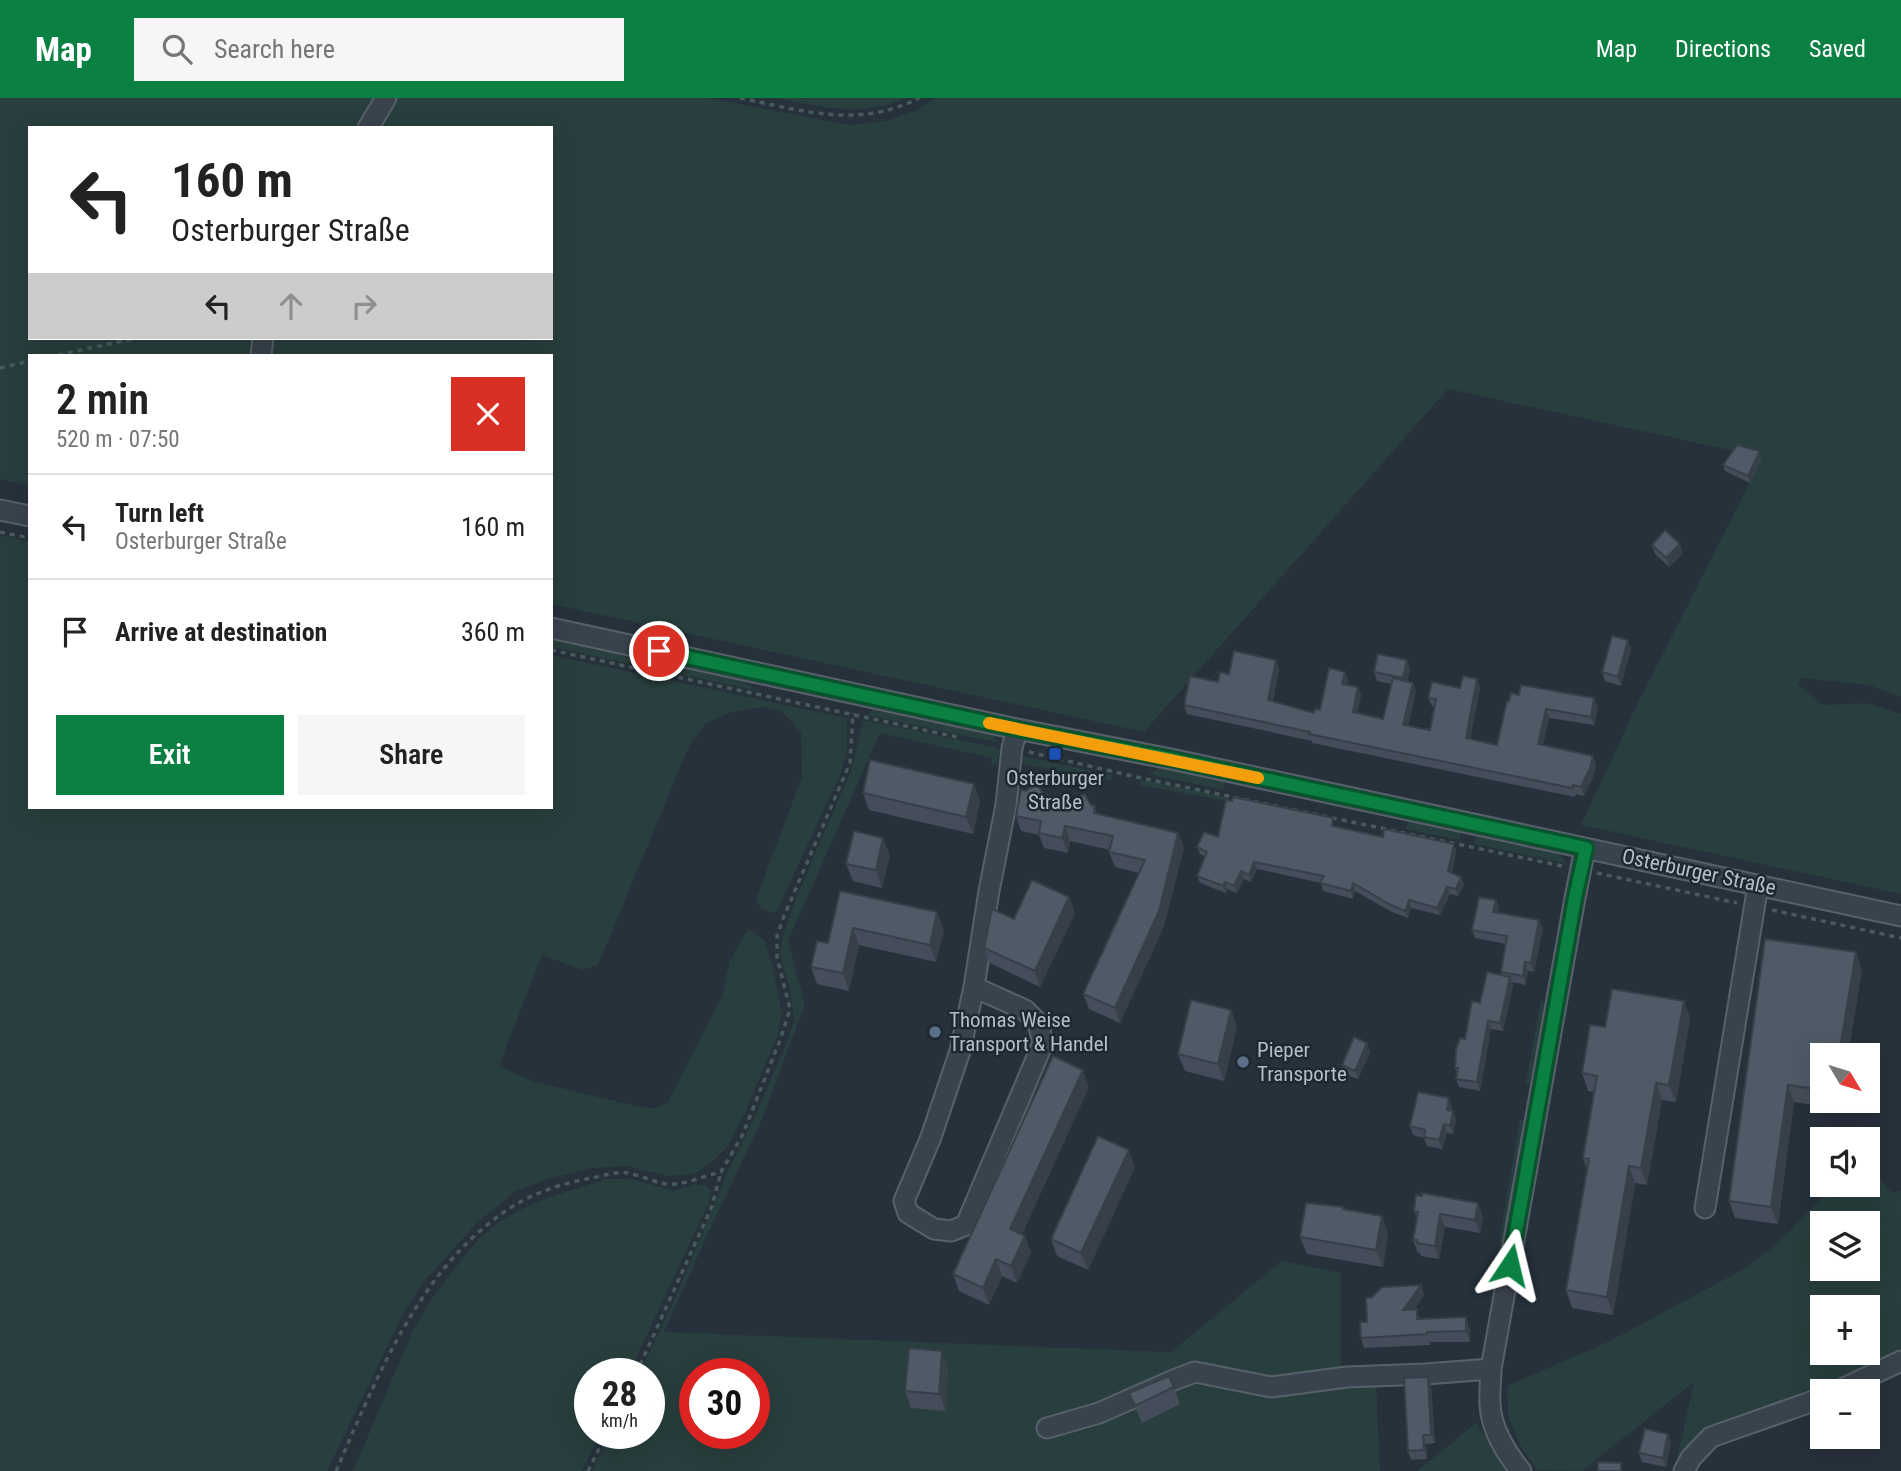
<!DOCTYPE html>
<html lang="en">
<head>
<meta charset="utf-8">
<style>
  body { margin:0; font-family:"Roboto Condensed",sans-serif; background:#f6f6f6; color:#222; height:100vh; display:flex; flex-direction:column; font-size:26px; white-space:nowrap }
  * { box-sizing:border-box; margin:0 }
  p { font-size:23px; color:#767676 }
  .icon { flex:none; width:38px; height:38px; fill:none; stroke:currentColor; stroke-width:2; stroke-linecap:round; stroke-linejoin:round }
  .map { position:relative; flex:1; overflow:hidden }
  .drawer { position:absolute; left:28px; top:256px; width:525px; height:455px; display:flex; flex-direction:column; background:#fff; border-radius:0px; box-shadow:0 7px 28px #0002 }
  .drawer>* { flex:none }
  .banner { position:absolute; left:28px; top:28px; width:525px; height:214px; border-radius:0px; box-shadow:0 7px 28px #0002; background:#fff; color:#222; overflow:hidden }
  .needle { width:46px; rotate:128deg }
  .tools { position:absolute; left:1810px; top:945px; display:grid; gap:14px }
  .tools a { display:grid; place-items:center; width:70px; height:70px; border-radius:0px; background:#fff; box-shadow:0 7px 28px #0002; font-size:35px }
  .speed { position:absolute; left:574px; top:1260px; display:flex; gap:14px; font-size:35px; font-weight:700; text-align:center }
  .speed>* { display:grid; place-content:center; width:91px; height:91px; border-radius:50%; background:#fff; box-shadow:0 7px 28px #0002; line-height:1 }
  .speed small { font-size:18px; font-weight:400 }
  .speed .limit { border:10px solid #d22; background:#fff; color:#111 }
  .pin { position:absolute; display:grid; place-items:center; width:60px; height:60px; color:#fff; margin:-30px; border:4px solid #fff; border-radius:50%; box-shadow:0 2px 7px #0007 }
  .me { position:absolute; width:77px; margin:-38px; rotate:10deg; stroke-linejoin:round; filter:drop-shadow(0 0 5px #0008) }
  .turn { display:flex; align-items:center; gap:24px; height:147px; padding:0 28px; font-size:32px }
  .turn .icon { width:91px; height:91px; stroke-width:2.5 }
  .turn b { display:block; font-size:49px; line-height:60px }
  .lanes { display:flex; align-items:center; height:66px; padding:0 28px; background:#0003; justify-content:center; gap:35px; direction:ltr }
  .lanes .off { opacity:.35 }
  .round { display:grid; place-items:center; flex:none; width:74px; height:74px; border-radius:0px; background:#f6f6f6 }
  .overview { display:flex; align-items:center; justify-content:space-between; height:119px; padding:0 28px }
  h1 { font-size:42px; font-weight:600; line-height:52px }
  .button { display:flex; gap:14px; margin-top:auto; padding:14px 28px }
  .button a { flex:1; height:80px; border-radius:0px; background:#0b8043; color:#fff; font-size:28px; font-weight:600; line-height:80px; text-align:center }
  .button a+a { background:#f6f6f6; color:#222 }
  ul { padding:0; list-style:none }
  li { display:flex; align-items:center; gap:21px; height:105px; padding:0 28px; border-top:2px solid #e0e0e0 }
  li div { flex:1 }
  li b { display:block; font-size:26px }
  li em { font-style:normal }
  header { display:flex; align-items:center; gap:42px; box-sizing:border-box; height:98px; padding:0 35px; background:#0b8043; color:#fff }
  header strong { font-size:33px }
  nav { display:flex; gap:38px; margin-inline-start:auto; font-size:24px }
  .search { width:490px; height:63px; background:#f6f6f6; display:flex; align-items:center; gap:18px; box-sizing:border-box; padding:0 24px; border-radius:0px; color:#767676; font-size:26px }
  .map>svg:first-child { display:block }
  .green { fill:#293e3e; fill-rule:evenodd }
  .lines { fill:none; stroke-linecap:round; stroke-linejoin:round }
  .minor-casing { stroke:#57616a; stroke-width:23 }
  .path { stroke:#475b5c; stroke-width:3.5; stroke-dasharray:5 5; stroke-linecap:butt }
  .minor { stroke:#39434d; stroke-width:19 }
  .wall { fill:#444d59 }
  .shaded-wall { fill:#373f48 }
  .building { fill:#4f5a67; stroke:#373f48; stroke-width:2 }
  .route-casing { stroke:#07532c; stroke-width:18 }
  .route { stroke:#0b8043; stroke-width:12 }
  .slow { stroke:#f59e0b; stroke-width:12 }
  .transit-dot { fill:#1a4fb4; stroke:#1e2831; stroke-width:2.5 }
  .service-dot { fill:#5c6f8a; stroke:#1e2831; stroke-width:2.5 }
  .labels { text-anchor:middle; stroke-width:5; stroke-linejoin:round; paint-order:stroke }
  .poi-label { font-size:21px; fill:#b5bec8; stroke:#1e2831; text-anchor:start }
  .street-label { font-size:21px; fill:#b5bec8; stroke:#1e2831 }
</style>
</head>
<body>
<header>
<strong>Map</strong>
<div class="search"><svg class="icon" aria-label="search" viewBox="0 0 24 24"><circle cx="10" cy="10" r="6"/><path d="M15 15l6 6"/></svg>Search here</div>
<nav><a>Map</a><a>Directions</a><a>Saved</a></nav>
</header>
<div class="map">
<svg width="1901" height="1373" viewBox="0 0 1901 1373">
  <rect width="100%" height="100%" fill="#26313c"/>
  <path class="green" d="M0,0H376L357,30H30V240H254L253,257H30V388L0,381Z
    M394,0H709L848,27L885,23L915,13L936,0H1901V599L1869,587L1801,580L1798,586L1823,607L1867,605L1901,616V796L1581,727L1634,613L1762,360L1739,354L1448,291L1144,634L551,506V257H270L271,240H551V30H377Z
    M776,0H906C864,20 819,9 776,0Z
    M0,437L30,444V709H551V557L847,620V653L841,675L776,815L761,811L756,801L802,679L801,635L792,623L780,613L764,609L731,614L706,625L689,648L598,867L582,872L542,857L499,968L532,983L631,1007L654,1011L668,1004L721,900L730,863L748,830L765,843L772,866L782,914L778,936L746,1012L728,1048L711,1065L694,1076L668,1078L627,1068L592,1070L548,1081L516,1093L478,1124L422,1186L404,1214L327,1373H0Z
    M551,540L722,576L738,581L759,593L551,549Z
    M879,611L978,630L991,636L999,645L866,617L873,612Z
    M863,622L998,650L1000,653L997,665L991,668L992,660L880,635L788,843L805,906L761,1024L709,1133L664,1234L1171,1254L1282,1163L1341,1175V1285H1376L1380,1373H592L610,1335H649V1276H639L677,1196L727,1075L755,1018L787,944L794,923L790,890L783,869L780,855L783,839L796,800L852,670ZM695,1276H754V1335H695Z
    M1023,658L1112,677L1111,682L1021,666Z
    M1162,669L1225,683L1223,692L1148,676Z
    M1142,682L1225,699L1226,703L1139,687Z
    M1410,722L1461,733L1459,742L1405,731Z
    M1476,736L1554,754L1560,757L1568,766L1474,746Z
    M1541,902L1549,907L1536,984L1531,986L1526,985Z
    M1520,1022H1526L1528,1025L1504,1170L1494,1173Z
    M1867,1069L1893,1095L1901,1092V1252L1796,1303L1718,1329L1676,1373H1674L1694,1284L1582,1373L1538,1372L1522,1351L1508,1318L1507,1288L1608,1244L1742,1172L1775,1148L1834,1087H1867ZM1822,1125H1867V1171H1822ZM1822,1209H1867V1255H1822Z
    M606,1081H631L675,1093L694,1086L706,1088L711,1093L709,1104L629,1276H590V1335H601L582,1373H353L413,1232L433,1199L466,1156L480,1140L501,1123L528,1108L550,1099Z
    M1476,1325L1508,1373H1417Z"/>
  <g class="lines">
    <g class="minor-casing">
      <path id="minor" d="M368,30L386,0
        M261,257L263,240
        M0,412L30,418
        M551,530L1017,631L1171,661L1901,818
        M974,889L1025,912L1038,925L1043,945L966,1127L951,1133L934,1131L908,1115L904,1103L931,1039L960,953L974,889L989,793L1006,707L1012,650L1017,631
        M1705,1110L1758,787
        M1838,1293L1901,1263
        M1047,1330L1099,1315L1176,1281L1195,1274L1271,1289L1347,1279L1425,1276L1491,1271
        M1521,1373C1506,1355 1491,1330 1490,1306C1489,1295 1491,1283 1491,1271L1575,800L1585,750
        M1684,1373L1691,1360L1711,1339L1822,1300"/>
    </g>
    <path class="path" d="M740,0C804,13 858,31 919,0
      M58,257L137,240
      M0,270L30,263
      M0,434L30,440
      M551,552L957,639
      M1029,654L1132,678L1562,768
      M1597,775L1737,805
      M1772,812L1901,840
      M636,1276L712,1108L721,1074
      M336,1373C378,1277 422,1164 515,1107C538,1093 565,1085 591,1080C602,1078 617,1073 628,1075C641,1077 661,1088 674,1086C690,1085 706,1077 721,1074L743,1036L780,942L790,911L777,859V838L784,818L850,665L853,615
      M588,1373L607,1335"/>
    <use href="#minor" class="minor"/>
  </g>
  <path class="wall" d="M1762,360L1750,385L1725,373L1723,367Z
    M1652,447L1683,455L1669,469L1655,456Z
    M1631,551L1621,588L1605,583L1602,574Z
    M1279,571L1273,603L1314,615L1320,612L1345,574L1348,582L1347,587L1358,589L1361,597L1357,615L1383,621L1391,586L1377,583L1374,574L1410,571L1407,583L1413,585L1416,593L1408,628L1430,632L1435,609L1432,608L1428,600L1460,590L1477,581L1480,590L1470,641L1497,647L1507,603L1598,609L1594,627L1549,620L1543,647L1593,658L1596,667L1593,679L1584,698L1576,696L1575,699L1312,645V643L1187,616L1184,607L1229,576Z
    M863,695L980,703L973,736L869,712Z
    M1044,697L1091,707L1098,716L1178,735L1184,750L1164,828L1120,925L1089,911L1083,896L1139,775L1115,769L1109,754L1110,752L1070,743L1068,755L1044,750L1039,737L1021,733L1016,718Z
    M1336,728V729L1383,739L1454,746L1456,753L1452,775L1461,779L1464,787L1458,798L1450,796L1440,817L1411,810L1408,820L1392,814L1355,793L1353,801L1323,793L1321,785L1257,771L1251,784L1244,781L1237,795L1227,791L1226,795L1200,785L1197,778L1205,759L1200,756L1197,749L1218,739Z
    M890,757L882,790L853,783L846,766Z
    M840,793L944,832L936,864L859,847L849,893L817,886L811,869L828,845Z
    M1069,799L1075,815L1040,889L990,865L984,850Z
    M1496,802L1499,810L1498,815L1543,830L1534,874L1528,873L1526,887L1512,884L1513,887L1503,933L1491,931L1480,993L1459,989L1456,981L1457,977L1455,970L1480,905L1502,877L1501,874L1506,846L1475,840L1472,832Z
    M1765,841L1862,871L1848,957H1822V1003H1841L1840,1011L1794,1004L1778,1126L1735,1120L1729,1103Z
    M1684,903L1690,920L1676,1004L1662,1002L1647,1087L1635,1085L1613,1217L1572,1210L1566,1192L1587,1071L1583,1060L1595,994L1588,993L1582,975L1605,929Z
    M1231,912L1237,929L1224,983L1185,973L1178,956Z
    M1367,945L1370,954L1358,981L1345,976L1342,967Z
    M1089,989L1022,1136L1025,1138L1031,1155L1017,1185L1002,1178L989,1207L959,1193L953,1176Z
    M1449,1000L1452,1009V1013L1456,1022L1453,1036L1447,1035L1442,1051L1427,1048L1424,1040L1413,1037L1410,1028Z
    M1135,1069L1088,1172L1057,1158L1051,1141Z
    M1345,1111L1388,1135L1383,1169L1307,1156L1300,1139Z
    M1414,1113L1483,1118L1480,1135L1445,1129L1439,1161L1421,1158L1420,1155H1418L1413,1142L1417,1120Z
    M1421,1187L1424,1197L1414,1211L1420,1221L1470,1230V1244H1430V1247L1364,1250L1361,1240L1367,1224L1371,1200Z
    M948,1270L946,1313L911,1310L905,1293Z
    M1431,1288L1435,1345L1426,1346L1427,1361L1411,1362L1408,1353Z
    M1174,1289L1180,1306L1142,1325L1129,1295Z
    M1671,1344L1666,1369L1642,1364L1639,1355Z"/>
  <path class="shaded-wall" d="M1760,353L1762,360L1750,385L1748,378Z
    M1680,446L1683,455L1669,469L1666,460Z
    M1628,542L1631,551L1621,588L1618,579Z
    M1276,562L1279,571L1271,610L1268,602Z
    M1407,562L1410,571L1406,589L1403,580Z
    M1345,574L1348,582L1345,594L1342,586Z
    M1477,581L1480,590L1469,648L1466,640Z
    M1413,585L1416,593L1406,635L1403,627Z
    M1358,589L1361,597L1356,623L1353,614Z
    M1594,600L1598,609L1594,627L1591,619Z
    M1546,611L1549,620L1541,655L1538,646Z
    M1593,658L1596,667L1593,679L1584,698L1581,689Z
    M974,686L980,703L973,736L966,719Z
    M1065,728L1070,743L1068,755L1062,740Z
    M1178,735L1184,750L1164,828L1120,925L1115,910Z
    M883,740L890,757L882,790L876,772Z
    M1454,746L1456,753L1451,781L1448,773Z
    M1254,764L1257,771L1251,784L1249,777Z
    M1241,773L1244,781L1237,795L1234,788Z
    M1461,779L1464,787L1458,798L1456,791Z
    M1225,784L1227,791L1226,795L1223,788Z
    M1353,785L1355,793L1353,801L1351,793Z
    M1447,789L1450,796L1440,817L1437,810Z
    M1069,799L1075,815L1040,889L1035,873Z
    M1409,802L1411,810L1408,820L1405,813Z
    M1496,802L1499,810L1496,822L1493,814Z
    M937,814L944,832L936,864L930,847Z
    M1539,822L1543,830L1534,874L1531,865Z
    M853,830L859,847L849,893L843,875Z
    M1856,854L1862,871L1848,957H1839Z
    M1525,864L1528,873L1526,887L1523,878Z
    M1510,879L1513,887L1503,933L1500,925Z
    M1684,903L1690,920L1676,1004L1669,987Z
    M1231,912L1237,929L1224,983L1218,966Z
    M1488,923L1491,931L1480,993L1477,984Z
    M1367,945L1370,954L1358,981L1355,973Z
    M1083,972L1089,989L1016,1148L1010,1131Z
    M1656,985L1662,1002L1647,1087L1641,1070Z
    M1788,987L1794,1004L1778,1126L1771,1109Z
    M1449,1000L1452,1009L1450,1021L1447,1012Z
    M1837,1003H1841L1840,1011Z
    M1453,1013L1456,1022L1453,1036L1450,1028Z
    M1444,1026L1447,1035L1442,1051L1439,1042Z
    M1129,1052L1135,1069L1088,1172L1081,1155Z
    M1629,1068L1635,1085L1613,1217L1607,1199Z
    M1478,1105L1483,1118L1480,1135L1475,1122Z
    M1440,1116L1445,1129L1439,1161L1435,1148Z
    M1382,1118L1388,1135L1383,1169L1376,1152Z
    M1025,1138L1031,1155L1017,1185L1011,1168Z
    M996,1161L1002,1178L989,1207L983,1190Z
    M1421,1187L1424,1197L1407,1222L1403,1212Z
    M1466,1219L1470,1230V1244L1466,1233Z
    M942,1253L948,1270L946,1313L939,1296Z
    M1428,1279L1431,1288L1435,1345L1431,1337Z
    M1668,1336L1671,1344L1666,1369L1663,1360Z
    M1423,1337L1426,1346L1427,1361L1424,1352Z"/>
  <path class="building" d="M1737,347L1760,353L1748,378L1723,367Z
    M1665,432L1680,446L1666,460L1652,447Z
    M1612,538L1628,542L1618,579L1602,574Z
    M1234,553L1276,562L1268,602L1314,615L1315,611L1320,612L1329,570L1345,574L1342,586L1358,589L1353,614L1383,621L1393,580L1413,585L1403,627L1430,632L1436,601L1428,600L1432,584L1460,590L1463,578L1477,581L1466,640L1497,647L1507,603H1509L1511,595L1519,597L1521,587L1594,600L1591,619L1546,611L1538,646L1593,658L1590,670L1581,689L1573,687L1572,690L1309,636L1310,634L1184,607L1190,578L1218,584L1220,574L1229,576Z
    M1378,556L1407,562L1403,580L1374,574Z
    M870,662L974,686L966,719L863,695Z
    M1033,688L1039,689L1044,697L1074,703L1084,696L1091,707L1095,708L1094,715L1178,735L1159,813L1115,910L1083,896L1145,762L1109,754L1113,738L1065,728L1062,740L1039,735L1041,723L1016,718L1021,692L1026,693Z
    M1233,699L1333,720L1332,728L1383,739L1384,731L1454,746L1448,773L1461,779L1456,791L1447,789L1437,810L1409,802L1405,813L1389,806L1353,785L1351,793L1320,785L1324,778L1254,764L1249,777L1241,773L1234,788L1225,784L1223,788L1197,778L1207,754L1197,749L1204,734L1218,739L1226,702L1232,703Z
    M854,733L883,740L876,772L846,766Z
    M1032,782L1069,799L1035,873L984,850L992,811L1014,821Z
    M840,793L937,814L930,847L853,830L843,875L811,869L817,843L828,845Z
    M1479,799L1496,802L1493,814L1539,822L1531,865L1525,864L1523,878L1501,874L1507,838L1472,832Z
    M1765,841L1856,854L1839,957H1822V992L1788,987L1771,1109L1729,1103Z
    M1487,874L1510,879L1500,925L1488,923L1477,984L1456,981L1458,970H1455L1456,952L1460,940L1465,941L1472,903L1480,905Z
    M1612,891L1684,903L1669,987L1656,985L1641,1070L1629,1068L1607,1199L1566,1192L1589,1061L1583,1060L1597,978L1582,975L1590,927L1605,929Z
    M1191,902L1231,912L1218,966L1178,956Z
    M1354,939L1367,945L1355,973L1342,967Z
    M1053,958L1083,972L1010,1131L1025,1138L1011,1168L996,1161L983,1190L953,1176Z
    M1418,994L1449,1000L1447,1012L1453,1013L1450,1028L1444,1026L1439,1042L1424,1039L1425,1032L1410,1028Z
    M1098,1038L1129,1052L1081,1155L1051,1141Z
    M1422,1095L1478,1105L1475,1122L1440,1116L1435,1148L1417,1145V1142H1413L1418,1114L1414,1113L1416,1097L1422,1098Z
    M1306,1105L1344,1109L1343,1111L1382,1118L1376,1152L1300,1139Z
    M1421,1187L1403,1212L1417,1211V1221L1466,1219V1233L1427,1234V1236L1361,1240L1360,1224H1367L1366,1200H1371L1382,1189Z
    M909,1250L942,1253L939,1296L905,1293Z
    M1169,1278L1174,1289L1135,1308L1129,1295Z
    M1428,1279L1431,1337H1423L1424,1352L1408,1353L1404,1280Z
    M1645,1331L1668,1336L1663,1360L1639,1355Z
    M1598,1364L1621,1365V1373H1598Z"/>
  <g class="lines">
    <g class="route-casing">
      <path id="route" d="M659,553L1017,631L1171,661L1586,750L1575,800L1510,1167"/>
    </g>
    <use href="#route" class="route"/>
    <path class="slow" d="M989,625L1258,680"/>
  </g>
  <rect class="transit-dot" x="1048" y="649" width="14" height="14" rx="3.5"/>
  <g class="service-dot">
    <circle cx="935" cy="934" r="7"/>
    <circle cx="1243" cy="964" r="7"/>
  </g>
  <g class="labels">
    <g class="poi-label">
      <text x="1055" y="687" text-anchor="middle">Osterburger<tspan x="1055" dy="24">Straße</tspan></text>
      <text x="949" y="929">Thomas Weise<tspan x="949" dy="24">Transport &amp; Handel</tspan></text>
      <text x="1257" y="959">Pieper<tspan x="1257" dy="24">Transporte</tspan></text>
    </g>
    <g class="street-label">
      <text transform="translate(1699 774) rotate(12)" y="7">Osterburger Straße</text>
    </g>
  </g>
</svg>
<div class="tools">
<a><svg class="needle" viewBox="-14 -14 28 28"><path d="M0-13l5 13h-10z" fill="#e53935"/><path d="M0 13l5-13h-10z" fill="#767676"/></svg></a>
<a><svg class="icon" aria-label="sound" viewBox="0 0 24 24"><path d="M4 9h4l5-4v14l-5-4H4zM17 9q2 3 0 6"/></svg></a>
<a><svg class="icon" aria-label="layers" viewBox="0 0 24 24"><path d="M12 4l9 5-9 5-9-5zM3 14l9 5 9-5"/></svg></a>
<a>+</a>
<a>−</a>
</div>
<div class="speed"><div>28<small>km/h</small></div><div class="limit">30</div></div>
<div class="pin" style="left:659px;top:553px;background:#d93025"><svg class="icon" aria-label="arrive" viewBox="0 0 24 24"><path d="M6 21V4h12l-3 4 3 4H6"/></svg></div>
<svg class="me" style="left:1510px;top:1167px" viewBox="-20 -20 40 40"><path d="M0-17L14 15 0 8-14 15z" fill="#0b8043" stroke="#fff" stroke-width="4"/></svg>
<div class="banner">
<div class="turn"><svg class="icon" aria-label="left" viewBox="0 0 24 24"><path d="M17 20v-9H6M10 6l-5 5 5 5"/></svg><div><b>160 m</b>Osterburger Straße</div></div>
<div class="lanes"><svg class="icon" aria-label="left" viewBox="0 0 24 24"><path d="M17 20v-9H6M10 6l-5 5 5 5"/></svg><svg class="icon off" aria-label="ahead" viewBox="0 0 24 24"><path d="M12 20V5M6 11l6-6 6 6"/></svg><svg class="icon off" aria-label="right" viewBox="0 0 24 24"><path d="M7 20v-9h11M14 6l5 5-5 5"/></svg></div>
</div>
<section class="drawer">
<div class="overview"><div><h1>2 min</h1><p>520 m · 07:50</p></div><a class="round" style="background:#d93025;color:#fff"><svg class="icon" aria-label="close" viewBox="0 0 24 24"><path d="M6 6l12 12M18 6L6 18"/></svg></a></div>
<ul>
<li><svg class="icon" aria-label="left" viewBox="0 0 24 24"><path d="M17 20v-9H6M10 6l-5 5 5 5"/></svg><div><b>Turn left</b><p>Osterburger Straße</p></div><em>160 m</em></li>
<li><svg class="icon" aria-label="arrive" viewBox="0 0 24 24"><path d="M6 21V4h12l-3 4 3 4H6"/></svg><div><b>Arrive at destination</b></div><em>360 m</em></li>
</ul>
<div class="button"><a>Exit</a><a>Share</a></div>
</section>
</div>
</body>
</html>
